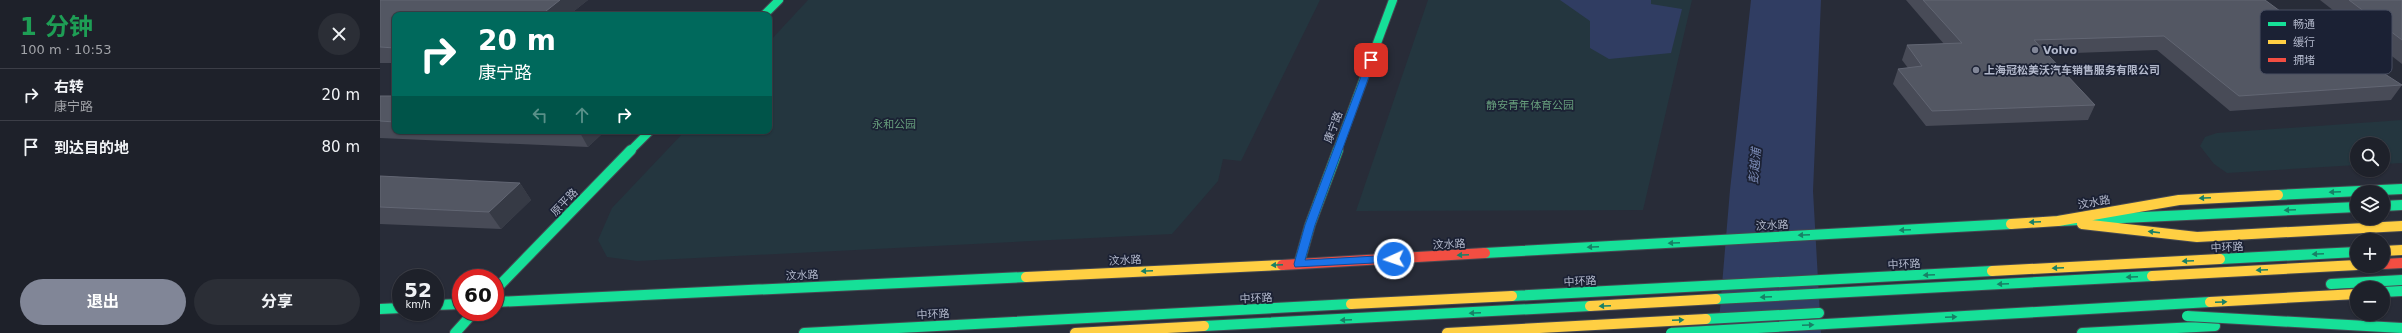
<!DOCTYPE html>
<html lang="zh">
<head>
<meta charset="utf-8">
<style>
  body { margin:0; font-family:"DejaVu Sans","Noto Sans SC",sans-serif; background:#2b2e36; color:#f1f3f6; height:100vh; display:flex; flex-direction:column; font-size:15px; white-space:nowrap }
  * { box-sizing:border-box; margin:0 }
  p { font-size:13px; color:#a1a3a8 }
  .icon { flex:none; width:22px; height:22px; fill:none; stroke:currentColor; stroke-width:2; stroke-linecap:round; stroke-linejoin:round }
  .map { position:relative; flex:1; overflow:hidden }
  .drawer { display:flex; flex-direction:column; background:#1e212a; width:380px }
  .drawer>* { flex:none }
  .hud { position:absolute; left:12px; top:12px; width:380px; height:122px; border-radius:8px; box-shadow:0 1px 3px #0004,0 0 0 1px #3c3e47; background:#00695c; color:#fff; overflow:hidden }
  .controls { position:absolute; left:1970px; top:137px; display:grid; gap:8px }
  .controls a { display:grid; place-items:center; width:40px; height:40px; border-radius:50%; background:#1e212a; box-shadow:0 1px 3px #0004,0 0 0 1px #3c3e47; font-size:20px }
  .speed { position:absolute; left:12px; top:269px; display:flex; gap:8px; font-size:20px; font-weight:700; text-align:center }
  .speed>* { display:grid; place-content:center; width:52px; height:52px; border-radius:50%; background:#1e212a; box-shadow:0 1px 3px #0004,0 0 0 1px #3c3e47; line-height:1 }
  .speed small { font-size:10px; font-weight:400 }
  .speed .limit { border:6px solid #d22; background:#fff; color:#111 }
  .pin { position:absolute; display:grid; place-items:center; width:34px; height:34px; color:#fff; margin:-17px; border-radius:8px; box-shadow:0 2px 6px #0006 }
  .me { position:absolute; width:44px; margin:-22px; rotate:267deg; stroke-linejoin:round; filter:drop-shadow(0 0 3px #0008) }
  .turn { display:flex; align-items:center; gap:14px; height:84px; padding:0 20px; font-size:18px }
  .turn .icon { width:52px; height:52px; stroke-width:2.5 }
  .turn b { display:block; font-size:28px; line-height:34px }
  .lanes { display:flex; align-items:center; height:38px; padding:0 20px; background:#0003; justify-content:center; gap:20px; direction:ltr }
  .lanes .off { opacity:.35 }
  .round { display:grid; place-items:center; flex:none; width:42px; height:42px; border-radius:21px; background:#2b2e36 }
  .summary { display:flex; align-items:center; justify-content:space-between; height:68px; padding:0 20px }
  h1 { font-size:24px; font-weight:700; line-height:30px; color:#1e9e55 }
  .action { display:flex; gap:8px; margin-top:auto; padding:8px 20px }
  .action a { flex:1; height:46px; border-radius:24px; background:#818697; color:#fff; font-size:16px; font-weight:700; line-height:46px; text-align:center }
  .action a+a { background:#2b2e36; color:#f1f3f6 }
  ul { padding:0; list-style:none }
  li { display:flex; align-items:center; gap:12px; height:52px; padding:0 20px; border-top:1px solid #3c3e47 }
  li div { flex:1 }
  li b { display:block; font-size:15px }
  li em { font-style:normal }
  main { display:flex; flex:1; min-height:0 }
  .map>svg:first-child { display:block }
  .green { fill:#24363f }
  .water { fill:#303d62 }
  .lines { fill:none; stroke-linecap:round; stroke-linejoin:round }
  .fast-far1-casing { stroke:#454851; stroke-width:10 }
  .fast-casing { stroke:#454851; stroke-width:12 }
  .slow-casing { stroke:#454851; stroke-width:12 }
  .jam-casing { stroke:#454851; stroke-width:12 }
  .fast-far1 { stroke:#16e098; stroke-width:8 }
  .fast { stroke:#16e098; stroke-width:10 }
  .slow { stroke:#ffcf43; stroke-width:10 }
  .jam { stroke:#f24e42; stroke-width:10 }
  .fast-bridge-casing { stroke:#454853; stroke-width:12; stroke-linecap:butt }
  .slow-bridge-casing { stroke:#454853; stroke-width:12; stroke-linecap:butt }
  .fast-bridge { stroke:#16e098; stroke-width:10 }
  .slow-bridge { stroke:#ffcf43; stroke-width:10 }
  .wall { fill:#484b57 }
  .shaded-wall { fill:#363a45 }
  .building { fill:#535763; stroke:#626673 }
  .oneway { fill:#188066 }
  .route { fill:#1a73e8; stroke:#114b97 }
  .poi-dot { fill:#818697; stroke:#1b2134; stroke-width:1.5 }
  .labels { text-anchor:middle; stroke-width:3.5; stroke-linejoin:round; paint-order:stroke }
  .poi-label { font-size:11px; font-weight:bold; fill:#b1b7ca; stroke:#1b2134; text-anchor:start }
  .park-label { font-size:11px; fill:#669d7c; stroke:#1b2134 }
  .street-label { font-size:11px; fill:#b1b7ca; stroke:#1b2134 }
  .water-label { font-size:12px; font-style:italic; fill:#7e8eb9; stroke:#1b2134 }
  .key { fill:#1b2134; stroke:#484e61; stroke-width:1 }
  .key-label { font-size:11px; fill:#b1b7ca }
</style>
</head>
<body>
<main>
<section class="drawer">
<div class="summary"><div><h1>1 分钟</h1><p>100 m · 10:53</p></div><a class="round"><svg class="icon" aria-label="close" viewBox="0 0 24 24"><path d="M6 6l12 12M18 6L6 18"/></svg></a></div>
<ul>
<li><svg class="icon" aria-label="right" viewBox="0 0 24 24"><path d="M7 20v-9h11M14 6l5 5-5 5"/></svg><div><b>右转</b><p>康宁路</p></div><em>20 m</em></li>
<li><svg class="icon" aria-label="arrive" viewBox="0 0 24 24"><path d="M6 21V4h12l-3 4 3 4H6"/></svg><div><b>到达目的地</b></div><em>80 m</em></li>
</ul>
<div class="action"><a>退出</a><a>分享</a></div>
</section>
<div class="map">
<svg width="2022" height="333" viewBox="0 0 2022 333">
  <rect width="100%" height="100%" fill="#282c38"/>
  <path class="green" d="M428,0H940L861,161L843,159L838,181L792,234L257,261L227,257L218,240L232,208L305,131H389V42Z
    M1048,0H1312L1263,210L976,211Z
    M2022,120V163L2003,164V144H1977V165L1847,173L1834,164L1820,146L1825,137L1837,133Z"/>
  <path class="water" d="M1180,0H1271V4L1302,9L1291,53L1229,59L1210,48V21Z
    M1371,0H1441L1433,191L1441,333H1338L1350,190Z"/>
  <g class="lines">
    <g class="fast-far1-casing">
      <path id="fast-far1" d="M384,15L399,0
        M250,151L270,131
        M957,151L1013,0"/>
    </g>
    <g class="fast-casing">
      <path id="fast" d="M1898,195L2022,189
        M2003,206L2022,205
        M1678,221L1977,207
        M1105,253L1631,224
        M1840,259L1977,252
        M919,264L930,225L958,150
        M1951,284L2022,280
        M115,290L251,150
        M2003,292L2022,291
        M1132,296L1612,271
        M1336,299L1772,276
        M115,302L646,277
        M55,305L81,304
        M0,309L21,308
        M1326,319L1439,313
        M824,326L1210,306
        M75,333L94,312
        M424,333L971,304
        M1702,333L1835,326"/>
    </g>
    <g class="slow-casing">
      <path id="slow" d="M1631,224L1678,221L1799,200L1898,195
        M1702,224L1817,237L2022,226
        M2003,251L2022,250
        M1612,271L1840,259
        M1772,276L1977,265
        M646,277L902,265
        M971,304L1132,296
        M1210,306L1336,299
        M695,333L824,326
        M1067,333L1326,319"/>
    </g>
    <g class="jam-casing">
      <path id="jam" d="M2003,264L2022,263
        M902,265L1105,253"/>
    </g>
    <use href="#fast-far1" class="fast-far1"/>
    <use href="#fast" class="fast"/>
    <use href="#slow" class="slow"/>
    <use href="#jam" class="jam"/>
    <g class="fast-bridge-casing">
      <path id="fast-bridge" d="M1807,316L2022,328
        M1291,333L1830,302"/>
    </g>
    <g class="slow-bridge-casing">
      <path id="slow-bridge" d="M1830,302L1977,294"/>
    </g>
    <use href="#fast-bridge" class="fast-bridge"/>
    <use href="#slow-bridge" class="slow-bridge"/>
  </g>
  <path class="wall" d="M0,0H208L189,15H15V63H0Z
    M1526,0H1885L1968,61L2022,85L2011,100L1850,111L1777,50L1667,54L1715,105L1708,120L1546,126L1513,84L1518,69L1528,68L1522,60L1527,45L1564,44Z
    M1940,0H2022V64Z
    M0,96H15V131H225L208,147L0,138Z
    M0,176L140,183L151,200L121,229L0,224Z"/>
  <path class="shaded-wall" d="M180,0H208L189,15H161Z
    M199,131H225L208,147Z
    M140,183L151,200L121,229L109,212Z"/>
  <path class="building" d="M0,0H180L161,15H15V48L0,47Z
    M1543,0H1885L1968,61L1983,60L2022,85L1859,96L1784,36L1654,40L1715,105L1552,111L1518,69L1542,66L1527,45L1582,43Z
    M1969,0H2022V40Z
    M0,96H15V122L0,121Z
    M0,176L140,183L109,212L0,207Z"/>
  <defs><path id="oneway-solid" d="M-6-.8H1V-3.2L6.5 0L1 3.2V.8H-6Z"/></defs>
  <g class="oneway">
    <use href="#oneway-solid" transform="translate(1955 192) rotate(177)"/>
    <use href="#oneway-solid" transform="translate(1825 198) rotate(177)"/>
    <use href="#oneway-solid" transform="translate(1910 210) rotate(177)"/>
    <use href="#oneway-solid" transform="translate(1655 222) rotate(177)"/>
    <use href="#oneway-solid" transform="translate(1525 230) rotate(177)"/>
    <use href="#oneway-solid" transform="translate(1774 232) rotate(-173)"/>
    <use href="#oneway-solid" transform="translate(1424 235) rotate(177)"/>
    <use href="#oneway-solid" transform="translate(1294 243) rotate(177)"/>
    <use href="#oneway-solid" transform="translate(1213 247) rotate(177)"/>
    <use href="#oneway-solid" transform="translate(1938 254) rotate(177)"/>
    <use href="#oneway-solid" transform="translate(1083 255) rotate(177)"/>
    <use href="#oneway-solid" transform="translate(1808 261) rotate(177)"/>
    <use href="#oneway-solid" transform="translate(897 265) rotate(177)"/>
    <use href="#oneway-solid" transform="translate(1678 268) rotate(177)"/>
    <use href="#oneway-solid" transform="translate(1882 270) rotate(177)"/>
    <use href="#oneway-solid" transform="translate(767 271) rotate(177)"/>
    <use href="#oneway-solid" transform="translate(1549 275) rotate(177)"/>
    <use href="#oneway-solid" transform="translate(1752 277) rotate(177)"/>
    <use href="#oneway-solid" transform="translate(1623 284) rotate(177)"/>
    <use href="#oneway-solid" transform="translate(1386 297) rotate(177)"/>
    <use href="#oneway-solid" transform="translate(1841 302) rotate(-3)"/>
    <use href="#oneway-solid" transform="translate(1225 306) rotate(177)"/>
    <use href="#oneway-solid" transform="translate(1095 313) rotate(177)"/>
    <use href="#oneway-solid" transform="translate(1571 317) rotate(-3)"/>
    <use href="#oneway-solid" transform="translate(966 320) rotate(177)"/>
    <use href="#oneway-solid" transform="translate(1298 320) rotate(-3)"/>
    <use href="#oneway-solid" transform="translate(1428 325) rotate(-3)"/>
  </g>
  <path class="route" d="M988,58L995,60L935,225L925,260L1014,255L1019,259L1014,262L915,267L914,264L925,225Z"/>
  <g class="poi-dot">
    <circle cx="1655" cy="50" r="4"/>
    <circle cx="1596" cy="70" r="4"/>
  </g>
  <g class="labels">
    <g class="poi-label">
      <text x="1663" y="54">Volvo</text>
      <text x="1604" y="74">上海冠松美沃汽车销售服务有限公司</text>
    </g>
    <g class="park-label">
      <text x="1150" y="109">静安青年体育公园</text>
      <text x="514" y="128">永和公园</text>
    </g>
    <g class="street-label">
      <text transform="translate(953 127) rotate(-70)" y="4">康宁路</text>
      <text transform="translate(184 202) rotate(-46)" y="4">原平路</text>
      <text transform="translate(1714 202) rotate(-10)" y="4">汶水路</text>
      <text transform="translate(1392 225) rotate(-3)" y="4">汶水路</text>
      <text transform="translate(1069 244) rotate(-3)" y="4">汶水路</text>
      <text transform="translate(1847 247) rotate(-3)" y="4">中环路</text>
      <text transform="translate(745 260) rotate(-3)" y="4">汶水路</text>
      <text transform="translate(1524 264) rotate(-3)" y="4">中环路</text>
      <text transform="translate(422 275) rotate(-3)" y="4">汶水路</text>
      <text transform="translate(1200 281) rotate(-3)" y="4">中环路</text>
      <text transform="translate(876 298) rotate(-3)" y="4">中环路</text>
      <text transform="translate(553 314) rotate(-3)" y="4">中环路</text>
    </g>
    <g class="water-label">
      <text transform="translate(1375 166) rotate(-85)" y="4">彭越浦</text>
    </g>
  </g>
  <rect x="1880" y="10" width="132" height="64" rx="6" class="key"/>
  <rect x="1888" y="22" width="18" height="4" fill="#16e098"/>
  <rect x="1888" y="40" width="18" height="4" fill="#ffcf43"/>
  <rect x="1888" y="58" width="18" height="4" fill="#f24e42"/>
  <g class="key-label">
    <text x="1913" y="28">畅通</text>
    <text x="1913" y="46">缓行</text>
    <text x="1913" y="64">拥堵</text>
  </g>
</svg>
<div class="controls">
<a><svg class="icon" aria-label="search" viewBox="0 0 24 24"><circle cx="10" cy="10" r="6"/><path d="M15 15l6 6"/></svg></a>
<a><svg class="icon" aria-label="layers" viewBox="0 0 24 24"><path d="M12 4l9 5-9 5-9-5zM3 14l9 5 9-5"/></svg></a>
<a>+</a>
<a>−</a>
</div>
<div class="speed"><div>52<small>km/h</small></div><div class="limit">60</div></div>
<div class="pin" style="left:991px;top:60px;background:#d93025"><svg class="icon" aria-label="arrive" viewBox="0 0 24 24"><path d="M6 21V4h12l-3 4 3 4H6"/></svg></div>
<svg class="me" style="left:1014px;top:259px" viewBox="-20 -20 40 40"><circle r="17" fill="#1a73e8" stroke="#fff" stroke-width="3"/><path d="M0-11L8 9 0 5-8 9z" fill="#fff"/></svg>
<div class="hud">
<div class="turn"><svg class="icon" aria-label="right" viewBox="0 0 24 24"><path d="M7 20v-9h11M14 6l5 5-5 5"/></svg><div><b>20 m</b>康宁路</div></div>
<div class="lanes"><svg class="icon off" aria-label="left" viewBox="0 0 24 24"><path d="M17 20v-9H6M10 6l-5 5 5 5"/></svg><svg class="icon off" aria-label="ahead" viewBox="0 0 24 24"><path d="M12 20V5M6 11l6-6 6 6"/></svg><svg class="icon" aria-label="right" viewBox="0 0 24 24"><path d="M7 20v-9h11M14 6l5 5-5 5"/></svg></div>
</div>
</div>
</main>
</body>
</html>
